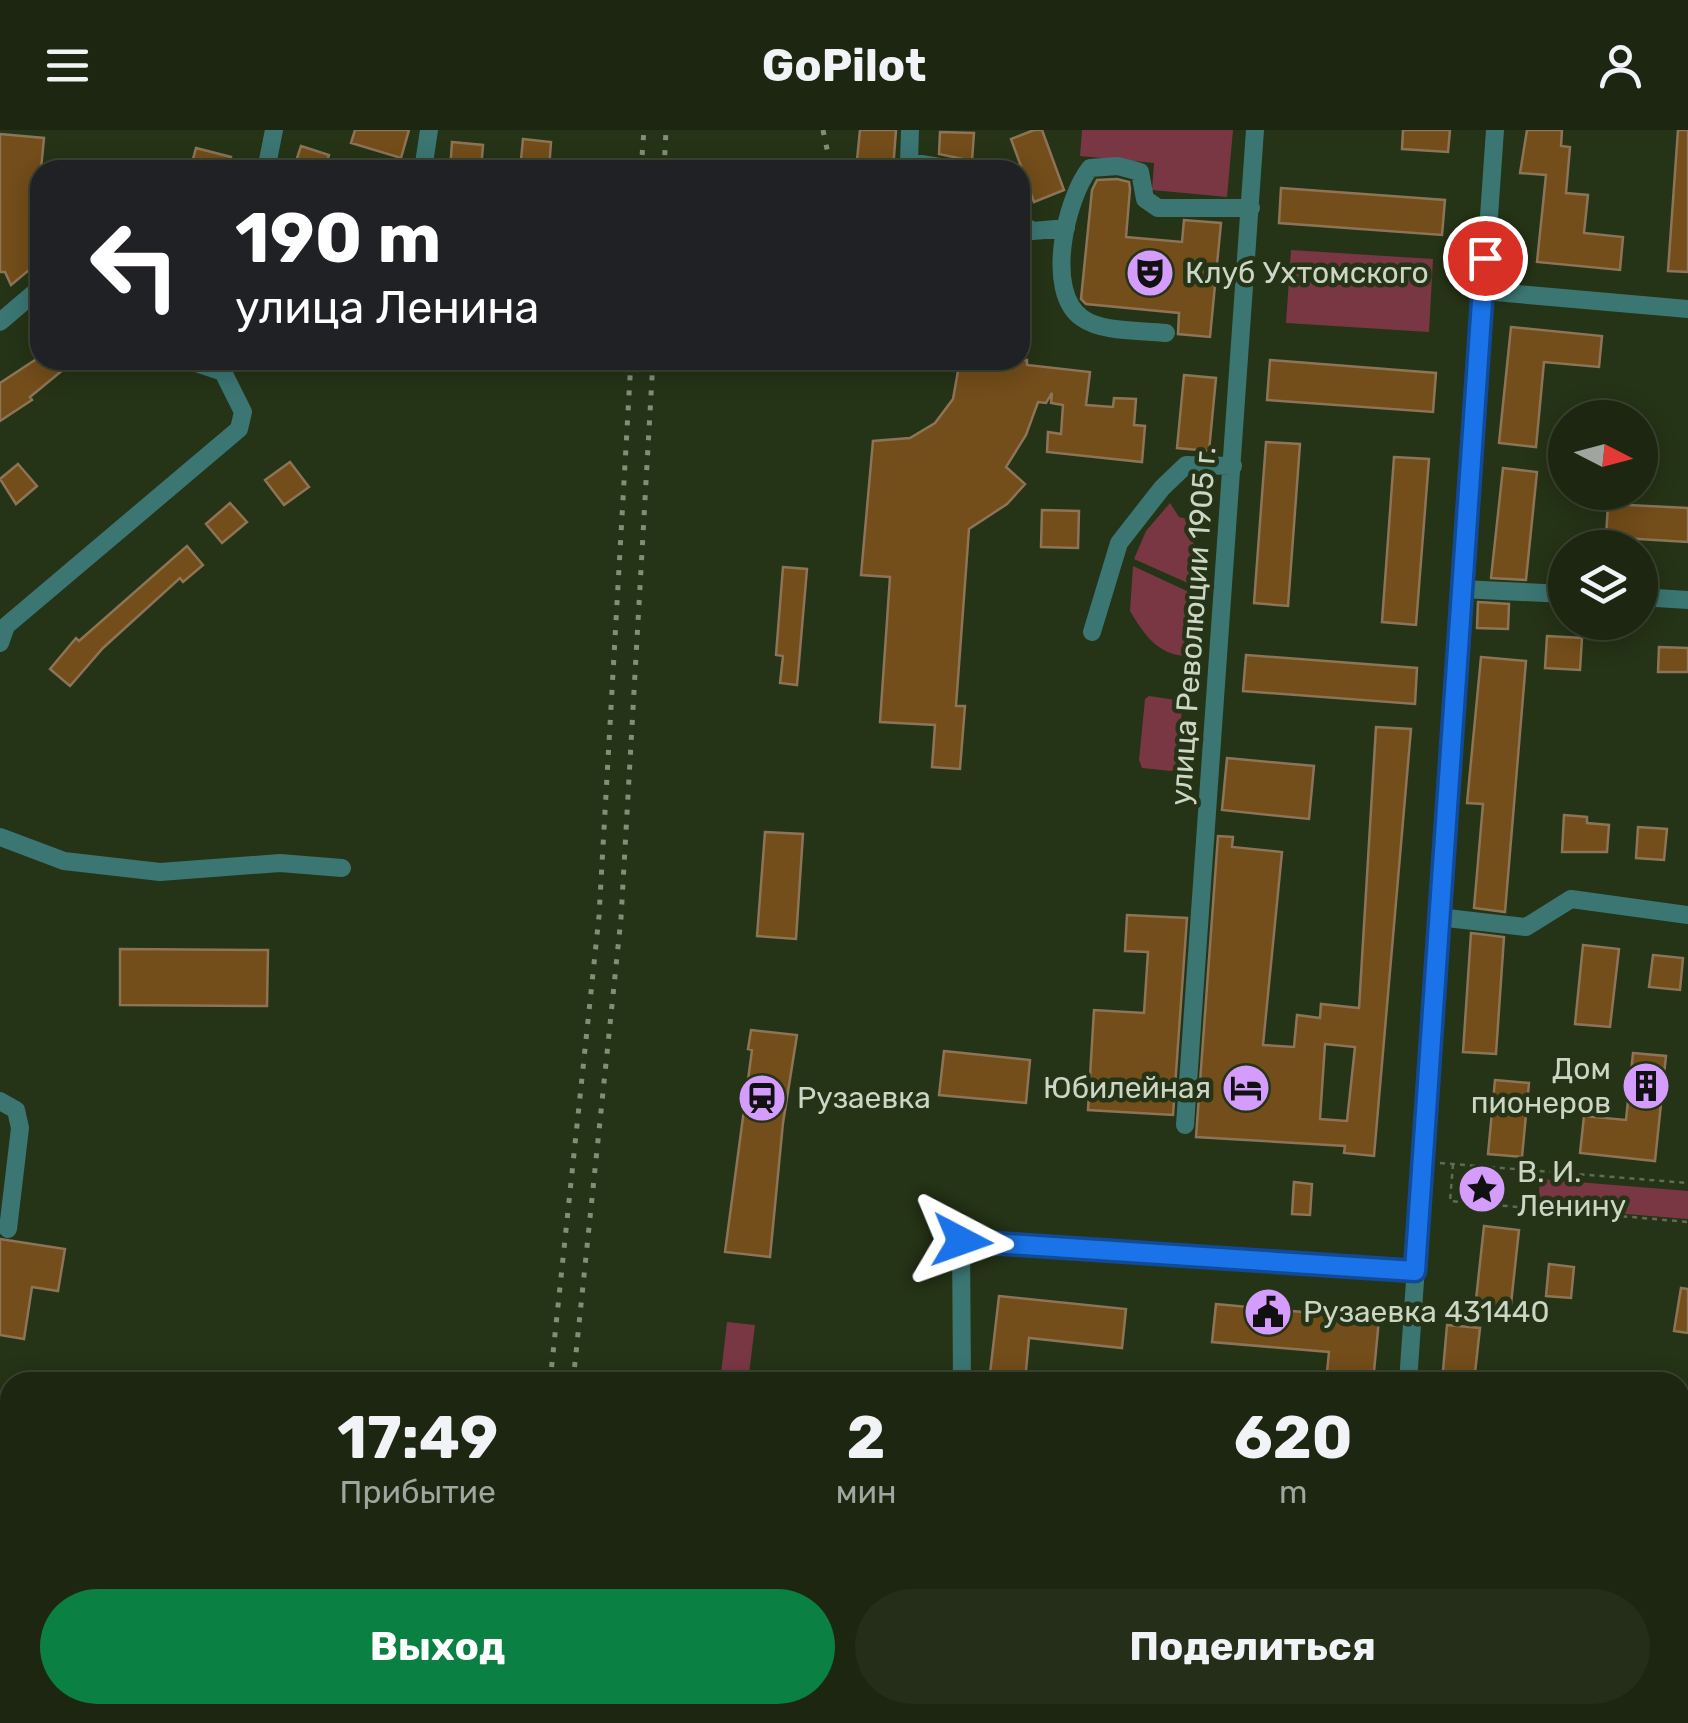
<!DOCTYPE html>
<html lang="ru">
<head>
<meta charset="utf-8">
<style>
  body { margin:0; font-family:Rubik,sans-serif; background:#252e19; color:#f1f3f6; height:100vh; display:flex; flex-direction:column; font-size:38px; white-space:nowrap }
  * { box-sizing:border-box; margin:0 }
  p { font-size:32px; color:#a0a59f }
  .icon { flex:none; width:55px; height:55px; fill:none; stroke:currentColor; stroke-width:2; stroke-linecap:round; stroke-linejoin:round }
  .map { position:relative; flex:1; overflow:hidden }
  .sheet { position:absolute; left:0px; top:1242px; width:1690px; height:352px; display:flex; flex-direction:column; background:#1c2610; border-radius:30px 30px 0 0; box-shadow:0 5px 25px #0003,0 0 0 2px #3a4330 }
  .sheet>* { flex:none }
  .hud { position:absolute; left:30px; top:30px; width:1000px; height:210px; border-radius:30px; box-shadow:0 5px 25px #0003,0 0 0 2px #3a4330; background:#202124; color:#fff; overflow:hidden }
  .needle { width:65px; rotate:96deg }
  .controls { position:absolute; left:1548px; top:270px; display:grid; gap:20px }
  .controls a { display:grid; place-items:center; width:110px; height:110px; border-radius:50%; background:#1c2610; box-shadow:0 5px 25px #0003,0 0 0 2px #3a4330; font-size:50px }
  .pin { position:absolute; display:grid; place-items:center; width:85px; height:85px; color:#fff; margin:-42px; border:5px solid #fff; border-radius:50%; box-shadow:0 2px 10px #0007 }
  .me { position:absolute; width:110px; margin:-55px; rotate:94deg; stroke-linejoin:round; filter:drop-shadow(0 0 8px #0008) }
  .turn { display:flex; align-items:center; gap:35px; height:210px; padding:0 40px; font-size:45px }
  .turn .icon { width:130px; height:130px; stroke-width:2.5 }
  .turn b { display:block; font-size:70px; line-height:85px }
  .eta { display:flex; justify-content:space-evenly; align-items:center; height:170px; text-align:center }
  .eta b { font-size:60px; font-weight:700; line-height:70px }
  .primary-button { display:flex; gap:20px; margin-top:auto; padding:20px 40px }
  .primary-button a { flex:1; height:115px; border-radius:60px; background:#0b8043; color:#fff; font-size:40px; font-weight:700; line-height:115px; text-align:center }
  .primary-button a+a { background:#252e19; color:#f1f3f6 }
  header { display:flex; justify-content:space-between; align-items:center; height:130px; padding:0 40px; background:#1c2610; font-size:45px; font-weight:700 }
  .map>svg:first-child { display:block }
  .green { fill:#793744 }
  .building { fill:#734d1a; stroke:#8d7457; stroke-width:2.5; fill-rule:evenodd }
  .lines { fill:none; stroke-linecap:round; stroke-linejoin:round }
  .path { stroke:#5f6b53; stroke-width:2.5; stroke-dasharray:5 5; stroke-linecap:butt }
  .minor { stroke:#3b7673; stroke-width:18 }
  .rail { stroke:#838e78; stroke-width:5; stroke-dasharray:5 10; stroke-linecap:butt }
  .route-casing { stroke:#114b97; stroke-width:25 }
  .route { stroke:#1a73e8; stroke-width:18 }
  .labels { text-anchor:middle; stroke-width:9; stroke-linejoin:round; paint-order:stroke }
  .poi-label { font-size:30px; fill:#cdd6c5; stroke:#253316; text-anchor:start }
  .street-label { font-size:30px; fill:#cdd6c5; stroke:#253316 }
</style>
</head>
<body>
<header><svg class="icon" aria-label="menu" viewBox="0 0 24 24"><path d="M4 6h16M4 12h16M4 18h16"/></svg>GoPilot<svg class="icon" aria-label="person" viewBox="0 0 24 24"><circle cx="12" cy="8" r="4"/><path d="M4 21q1-7 8-7t8 7"/></svg></header>
<div class="map">
<svg width="1688" height="1593" viewBox="0 0 1688 1593">
  <rect width="100%" height="100%" fill="#253316"/>
  <path class="green" d="M1082,0H1233L1227,67L1152,60L1154,33L1080,26Z
    M1291,120L1433,129L1429,202L1286,193Z
    M1170,373L1179,387L1187,389L1196,384L1190,454L1134,429L1146,401Z
    M1133,436L1189,462L1184,526C1156,523 1144,504 1130,481Z
    M1149,566L1183,571L1176,639L1171,641L1142,638L1139,630L1145,569Z
    M1540,1049L1688,1061V1089L1538,1077Z
    M727,1192L755,1195L748,1252H720Z"/>
  <path class="building" d="M355,0H409L401,28L351,13Z
    M860,0H896L893,40H856Z
    M1034,0H1042L1064,60L1034,72L1011,9Z
    M1403,0H1450L1448,22L1402,19Z
    M1527,0H1562L1561,16L1570,17L1566,63L1588,65L1584,103L1623,107L1620,140L1537,132L1546,45L1520,43Z
    M1678,0H1688V142L1668,141Z
    M940,2L974,3L972,31L939,24Z
    M0,4L44,8L35,102H40V131L11,155L5,142H0Z
    M523,9L551,12L549,40H520Z
    M452,12L483,15L481,40H450Z
    M301,16L329,25L324,40H293Z
    M196,18L231,27L227,40H190Z
    M1117,49L1129,52L1130,59L1126,107L1182,112L1184,90L1221,93L1210,207L1178,204L1179,183L1086,174L1081,169L1092,60L1097,50Z
    M1281,58L1445,70L1442,105L1279,93Z
    M1511,197L1602,206L1599,237L1544,232L1536,317L1499,313Z
    M35,230H75L30,267L32,270L0,291V253Z
    M960,230H1027V235L1090,242L1086,275L1113,277L1114,268L1136,269L1134,295L1145,296L1142,332L1047,322L1048,302L1061,304L1063,275L1051,273L1052,263L1046,273L1038,272L1026,305L1006,337L1025,354L1007,374L969,399L956,576H965L960,639L932,637L935,595L880,592L890,447L861,445L873,311L910,308L935,293L953,269Z
    M1270,230L1436,243L1433,282L1267,270Z
    M1184,245L1216,248L1209,321L1177,318Z
    M1266,312L1300,314L1288,476L1254,473Z
    M1394,327L1429,329L1416,495L1382,492Z
    M290,332L309,357L284,375L265,350Z
    M18,334L37,356L16,374L0,349Z
    M1503,338L1537,342L1526,450L1491,448Z
    M230,373L247,392L222,413L206,394Z
    M1608,374L1688,378V412L1606,407Z
    M1042,380L1079,381L1078,418L1041,417Z
    M187,416L203,435L183,452L180,448L103,518L70,556L50,539L76,508L79,511Z
    M783,437L807,439L797,555L780,553L783,526L776,525Z
    M1478,472L1509,474L1508,499L1477,498Z
    M1547,506L1582,508L1580,540L1545,538Z
    M1659,517L1688,518V542H1658Z
    M1246,525L1417,538L1415,574L1243,561Z
    M1481,527L1526,531L1505,782L1474,778L1483,674L1467,673Z
    M1376,597L1411,599L1374,1026L1344,1023L1345,1016L1196,1007L1218,706L1233,707L1232,717L1282,722L1263,915L1294,917L1297,885L1320,888L1321,874L1359,878ZM1325,914L1355,917L1347,991L1320,989Z
    M1227,628L1314,636L1309,689L1222,680Z
    M1564,685L1587,687V693L1609,695L1607,722H1562Z
    M1638,697L1667,699L1664,730L1636,728Z
    M765,702L803,704L796,809L757,806Z
    M1127,785L1187,788L1173,985L1088,980L1094,880L1144,883L1148,822L1125,821Z
    M1471,803L1504,807L1496,924L1463,922Z
    M1583,815L1619,819L1610,897L1575,894Z
    M120,819L268,820L267,876L120,875Z
    M1653,825L1683,828L1680,860L1649,857Z
    M751,900L797,905L783,993L770,1127L725,1122L752,920L748,919Z
    M944,921L1030,930L1026,973L939,965Z
    M1633,923L1666,926L1655,1031L1580,1023L1584,986L1626,990Z
    M1495,950L1529,953L1522,1027L1488,1024Z
    M1294,1052L1312,1054L1310,1085L1292,1084Z
    M1484,1096L1519,1100L1510,1183L1475,1179Z
    M0,1109L65,1119L58,1161L32,1157L24,1209L0,1205Z
    M1549,1134L1574,1137L1571,1168L1546,1166Z
    M1681,1158L1688,1159V1203L1674,1201Z
    M999,1166L1126,1179L1122,1218L1029,1208L1025,1252H989Z
    M1216,1174L1379,1189L1373,1252H1326L1329,1222L1212,1212Z
    M1447,1195L1480,1198L1474,1252H1442Z"/>
  <g class="lines">
    <path class="path" d="M1440,1033L1688,1053
      M1453,1034L1450,1071L1688,1092"/>
    <path class="minor" d="M910,0L909,32L958,40
      M266,40L274,0
      M423,40L429,0
      M1020,94L1033,101L1066,98
      M1483,161L1688,179
      M0,192L40,158
      M1166,203C1142,200 1103,203 1082,188C1044,162 1066,68 1090,38L1118,36L1140,42L1145,69L1158,78H1251
      M187,230L223,242
      M1461,459L1565,464
      M1640,467L1688,470
      M1092,502L1119,413L1162,358L1186,335L1233,336
      M0,513L6,496L239,299L243,282L223,242
      M0,707L64,731L160,742L280,733L342,738
      M1438,787L1526,797L1571,769L1688,785
      M0,971L16,980L20,998L8,1099
      M1185,995L1255,0
      M962,1252L961,1111L1415,1141
      M1408,1252L1495,0
      M1680,1351H1688
      M979,1585V1593
      M1104,1593L1106,1585
      M1382,1593V1585"/>
    <path class="rail" d="M823,0L828,24
      M641,40L644,0
      M664,40L666,0
      M550,1252L599,786L631,230
      M573,1252L621,788L653,230
      M524,1593L525,1585"/>
  </g>
  <g class="lines">
    <g class="route-casing">
      <path id="route" d="M962,1111L1415,1141L1485,128"/>
    </g>
    <use href="#route" class="route"/>
  </g>
  <defs>
    <g id="theatre-disc" transform="scale(2.5)"><circle r="9.5" fill="#d49cfc" stroke="#253316"/><path d="M-5-5.5Q0-4 5-5.5V0Q5 5 0 6Q-5 5-5 0ZM-3.3-2.5H-1v1.5H-3.3ZM1-2.5H3.3v1.5H1ZM-2.8 1Q0 5.5 2.8 1Z" fill="#111"/></g>
    <g id="building-disc" transform="scale(2.5)"><circle r="9.5" fill="#d49cfc" stroke="#253316"/><path d="M-4-6H4V6H1V3H-1V6H-4ZM-2.5-4.3h1.7v1.8h-1.7ZM.8-4.3h1.7v1.8H.8ZM-2.5-1h1.7V.8h-1.7ZM.8-1h1.7V.8H.8Z" fill="#111"/></g>
    <g id="hotel-disc" transform="scale(2.5)"><circle r="9.5" fill="#d49cfc" stroke="#253316"/><path d="M-6-4.5h1.5V1H6V5H4.5V3h-9V5H-6ZM-4 0a1.8 1.8 0 1 1 3.6 0ZM.5 0V-2.5h3Q6-2.5 6 0Z" fill="#111"/></g>
    <g id="station-disc" transform="scale(2.5)"><circle r="9.5" fill="#d49cfc" stroke="#253316"/><path d="M-3-6H3Q5-6 5-4V2Q5 4 3 4L4.5 6H3L1.5 4h-3L-3 6H-4.5L-3 4Q-5 4-5 2V-4Q-5-6-3-6ZM-3.5-4v3h7v-3ZM-3.5 1v1.5H-2V1ZM2 1v1.5H3.5V1Z" fill="#111"/></g>
    <g id="sight-disc" transform="scale(2.5)"><circle r="9.5" fill="#d49cfc" stroke="#253316"/><path d="M0-6L1.8-2.2L6-1.7L2.9 1.2L3.7 5.4L0 3.3L-3.7 5.4L-2.9 1.2L-6-1.7L-1.8-2.2Z" fill="#111"/></g>
    <g id="civic-disc" transform="scale(2.5)"><circle r="9.5" fill="#d49cfc" stroke="#253316"/><path d="M-.6-6.5H3V-4.5H.6V-3L4-1V1h2V6H-6V1h2V-1L-.6-3ZM-1.2 2.5V6h2.4V2.5Z" fill="#111"/></g>
  </defs>
  <g fill-rule="evenodd">
    <use href="#theatre-disc" x="1150" y="143"/>
    <use href="#building-disc" x="1646" y="956"/>
    <use href="#hotel-disc" x="1246" y="958"/>
    <use href="#station-disc" x="762" y="968"/>
    <use href="#sight-disc" x="1482" y="1059"/>
    <use href="#civic-disc" x="1268" y="1182"/>
  </g>
  <g class="labels">
    <g class="poi-label">
      <text x="1185" y="153">Клуб Ухтомского</text>
      <text x="1611" y="949" text-anchor="end">Дом<tspan x="1611" dy="34">пионеров</tspan></text>
      <text x="1211" y="968" text-anchor="end">Юбилейная</text>
      <text x="797" y="978">Рузаевка</text>
      <text x="1517" y="1052">В. И.<tspan x="1517" dy="34">Ленину</tspan></text>
      <text x="1303" y="1192">Рузаевка 431440</text>
    </g>
    <g class="street-label">
      <text transform="translate(1193 496) rotate(-86)" y="10">улица Революции 1905 г.</text>
    </g>
  </g>
</svg>
<div class="controls">
<a><svg class="needle" viewBox="-14 -14 28 28"><path d="M0-13l5 13h-10z" fill="#e53935"/><path d="M0 13l5-13h-10z" fill="#a0a59f"/></svg></a>
<a><svg class="icon" aria-label="layers" viewBox="0 0 24 24"><path d="M12 4l9 5-9 5-9-5zM3 14l9 5 9-5"/></svg></a>
</div>
<div class="pin" style="left:1485px;top:128px;background:#d93025"><svg class="icon" aria-label="arrive" viewBox="0 0 24 24"><path d="M6 21V4h12l-3 4 3 4H6"/></svg></div>
<svg class="me" style="left:962px;top:1111px" viewBox="-20 -20 40 40"><path d="M0-17L14 15 0 8-14 15z" fill="#1a73e8" stroke="#fff" stroke-width="4"/></svg>
<div class="hud">
<div class="turn"><svg class="icon" aria-label="left" viewBox="0 0 24 24"><path d="M17 20v-9H6M10 6l-5 5 5 5"/></svg><div><b>190 m</b>улица Ленина</div></div>
</div>
<section class="sheet">
<div class="eta">
<div><b>17:49</b><p>Прибытие</p></div>
<div><b>2</b><p>мин</p></div>
<div><b>620</b><p>m</p></div>
</div>
<div class="primary-button"><a>Выход</a><a>Поделиться</a></div>
</section>
</div>
</body>
</html>
